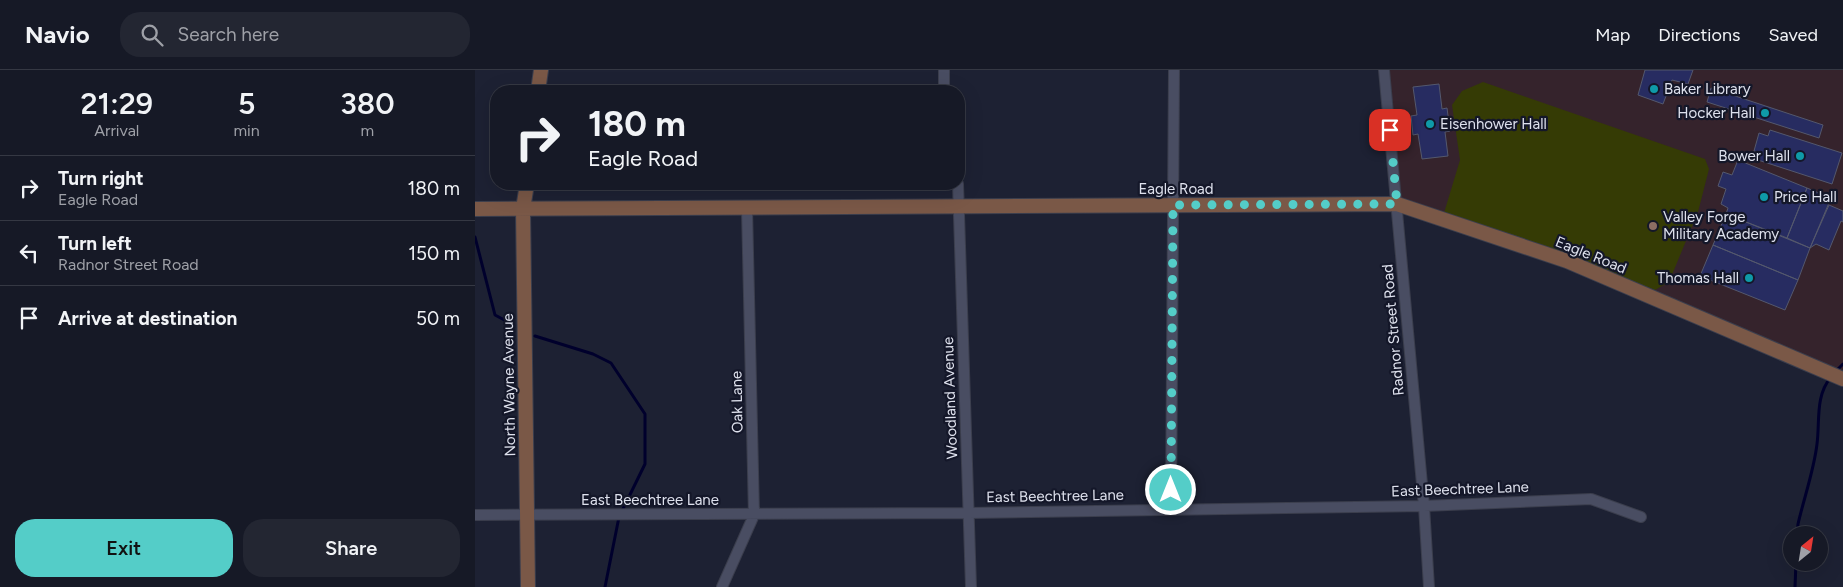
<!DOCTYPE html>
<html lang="en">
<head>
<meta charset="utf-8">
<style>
  body { margin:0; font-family:Figtree,sans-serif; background:#232632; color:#f1f3f6; height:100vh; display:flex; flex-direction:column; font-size:19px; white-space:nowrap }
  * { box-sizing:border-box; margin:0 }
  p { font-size:16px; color:#9ea0a7 }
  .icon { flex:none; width:28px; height:28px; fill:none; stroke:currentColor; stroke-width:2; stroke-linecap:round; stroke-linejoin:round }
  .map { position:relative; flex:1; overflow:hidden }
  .drawer { display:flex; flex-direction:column; background:#161926; width:475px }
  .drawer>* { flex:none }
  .banner { position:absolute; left:15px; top:15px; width:475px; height:105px; border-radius:20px; box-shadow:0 5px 20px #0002,0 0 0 1px #353843; background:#161926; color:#f1f3f6; overflow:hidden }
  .needle { width:32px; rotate:30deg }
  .fabs { position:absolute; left:1308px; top:456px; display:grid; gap:10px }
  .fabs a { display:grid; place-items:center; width:45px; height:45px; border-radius:50%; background:#161926; box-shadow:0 5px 20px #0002,0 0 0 1px #353843; font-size:25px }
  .pin { position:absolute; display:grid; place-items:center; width:42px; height:42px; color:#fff; margin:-21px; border-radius:10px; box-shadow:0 2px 8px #0006 }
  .me { position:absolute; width:55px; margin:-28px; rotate:0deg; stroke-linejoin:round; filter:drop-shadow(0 0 4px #0008) }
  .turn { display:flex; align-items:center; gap:18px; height:105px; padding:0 15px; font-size:22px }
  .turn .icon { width:65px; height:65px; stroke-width:2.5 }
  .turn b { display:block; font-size:35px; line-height:42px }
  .eta { display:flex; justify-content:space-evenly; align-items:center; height:85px; text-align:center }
  .eta b { font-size:30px; font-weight:600; line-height:35px }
  .button { display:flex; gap:10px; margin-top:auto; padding:10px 15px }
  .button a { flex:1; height:58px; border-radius:20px; background:#54cdc8; color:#111; font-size:20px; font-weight:600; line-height:58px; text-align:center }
  .button a+a { background:#232632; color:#f1f3f6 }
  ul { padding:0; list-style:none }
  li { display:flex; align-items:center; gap:15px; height:65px; padding:0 15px; border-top:1px solid #353843 }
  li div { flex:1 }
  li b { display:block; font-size:19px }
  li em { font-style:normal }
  header { display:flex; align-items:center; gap:30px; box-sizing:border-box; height:70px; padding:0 25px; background:#161926; border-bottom:1px solid #353843 }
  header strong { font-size:24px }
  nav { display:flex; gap:28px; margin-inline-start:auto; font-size:18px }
  .search { width:350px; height:45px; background:#232632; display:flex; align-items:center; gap:12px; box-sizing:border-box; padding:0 18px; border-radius:20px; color:#9ea0a7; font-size:19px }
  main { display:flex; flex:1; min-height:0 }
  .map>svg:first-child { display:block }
  .education { fill:#35232c }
  .green { fill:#353b05 }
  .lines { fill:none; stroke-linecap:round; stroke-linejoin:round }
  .stream { stroke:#00002c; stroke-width:3 }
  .building { fill:#272c61; stroke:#54586d }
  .street-casing { stroke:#3b3e4d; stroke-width:12 }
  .secondary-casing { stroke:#3b3e4d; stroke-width:16 }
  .street { stroke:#494d62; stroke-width:10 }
  .secondary { stroke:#7a5847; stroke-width:14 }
  .route { stroke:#54cdc8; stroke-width:9; stroke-dasharray:0 16.2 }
  .culture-dot { fill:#0f9aa8; stroke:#141729; stroke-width:2 }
  .education-dot { fill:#8d6e63; stroke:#141729; stroke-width:2 }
  .labels { text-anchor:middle; stroke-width:4.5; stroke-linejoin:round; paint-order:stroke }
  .poi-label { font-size:15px; fill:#dee1ed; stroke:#141729; text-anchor:start }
  .street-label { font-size:15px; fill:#dee1ed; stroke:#141729 }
</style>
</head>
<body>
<header>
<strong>Navio</strong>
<div class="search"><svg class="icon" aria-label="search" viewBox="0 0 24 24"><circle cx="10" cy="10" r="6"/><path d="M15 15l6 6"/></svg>Search here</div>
<nav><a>Map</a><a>Directions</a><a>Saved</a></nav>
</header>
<main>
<section class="drawer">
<div class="eta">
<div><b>21:29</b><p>Arrival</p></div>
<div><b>5</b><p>min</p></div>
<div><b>380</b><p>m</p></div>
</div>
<ul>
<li><svg class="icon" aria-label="right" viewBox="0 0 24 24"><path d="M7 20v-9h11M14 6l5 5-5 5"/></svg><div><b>Turn right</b><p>Eagle Road</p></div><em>180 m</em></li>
<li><svg class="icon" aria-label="left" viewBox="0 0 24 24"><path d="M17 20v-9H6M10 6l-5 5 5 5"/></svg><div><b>Turn left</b><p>Radnor Street Road</p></div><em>150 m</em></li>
<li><svg class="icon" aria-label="arrive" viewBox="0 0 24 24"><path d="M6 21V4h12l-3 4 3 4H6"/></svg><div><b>Arrive at destination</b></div><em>50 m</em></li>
</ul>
<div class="button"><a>Exit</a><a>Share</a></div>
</section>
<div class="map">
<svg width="1368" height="517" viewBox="0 0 1368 517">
  <rect width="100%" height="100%" fill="#1d2133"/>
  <path class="education" d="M909,0H1368V309L1189,233L922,134Z"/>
  <path class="green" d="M1008,12L1230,89L1234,99L1223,142L1194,212L1180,220L969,143L985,90L977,35L987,21Z"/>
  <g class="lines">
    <path class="stream" d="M0,167L20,245L37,254
      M60,266L118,284L136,293L170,344V394L147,441
      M1360,302L1368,294
      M1322,465L1323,454C1329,428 1339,400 1342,374C1345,351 1340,326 1356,307
      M130,517L144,447
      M1320,517L1321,492"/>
  </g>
  <path class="building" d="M1170,0H1218L1213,14L1197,10L1188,34L1163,25Z
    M964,14L967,39L972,38L975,61L970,62L973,86L947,89L943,64L938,65L936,46L942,45L938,17Z
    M1236,18L1348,55L1344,68L1232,32Z
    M1295,60L1367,83L1357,114L1283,90L1286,83L1279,81L1284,63L1293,66Z
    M1263,90L1332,118L1312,168L1251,144L1253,138L1246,134L1251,119L1243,116L1248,102L1257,105Z
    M1332,118L1356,128L1335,178L1312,168Z
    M1354,135L1368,141V152L1366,151L1354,180L1341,174L1335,178Z
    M1251,144L1335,178L1323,210L1238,175Z
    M1238,175L1323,210L1310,240L1225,206Z"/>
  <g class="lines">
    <g class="street-casing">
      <path id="street" d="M469,0V21
        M909,0L949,436L954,517
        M483,114L496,517
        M696,439L699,0
        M0,445L494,443L949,436L1116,429L1166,447
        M247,517L279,445L272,139"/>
    </g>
    <g class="secondary-casing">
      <path id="secondary" d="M63,21L66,0
        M52,114L48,139L53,517
        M0,139L922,134L1092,191L1368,309"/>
    </g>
    <use href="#street" class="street"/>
    <use href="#secondary" class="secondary"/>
  </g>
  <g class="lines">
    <path class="route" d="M696,420L698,135L922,134L915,60"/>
  </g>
  <g class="culture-dot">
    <circle cx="1179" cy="19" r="5"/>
    <circle cx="1290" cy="43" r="5"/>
    <circle cx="955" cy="54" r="5"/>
    <circle cx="1325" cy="86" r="5"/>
    <circle cx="1289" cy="127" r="5"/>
    <circle cx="1274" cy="208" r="5"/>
  </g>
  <circle class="education-dot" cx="1178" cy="156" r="5"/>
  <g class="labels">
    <g class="poi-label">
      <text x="1189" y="24">Baker Library</text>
      <text x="1280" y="48" text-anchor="end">Hocker Hall</text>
      <text x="965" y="59">Eisenhower Hall</text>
      <text x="1315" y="91" text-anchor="end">Bower Hall</text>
      <text x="1299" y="132">Price Hall</text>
      <text x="1188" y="152">Valley Forge<tspan x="1188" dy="17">Military Academy</tspan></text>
      <text x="1264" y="213" text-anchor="end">Thomas Hall</text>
    </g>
    <g class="street-label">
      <text x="701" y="124">Eagle Road</text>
      <text transform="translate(1116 185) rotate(22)" y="5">Eagle Road</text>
      <text transform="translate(918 260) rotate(-95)" y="5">Radnor Street Road</text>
      <text transform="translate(34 315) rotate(-91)" y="5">North Wayne Avenue</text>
      <text transform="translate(475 328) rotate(-92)" y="5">Woodland Avenue</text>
      <text transform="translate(262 332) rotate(-91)" y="5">Oak Lane</text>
      <text transform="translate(985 419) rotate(-2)" y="5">East Beechtree Lane</text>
      <text transform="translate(580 426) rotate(-1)" y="5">East Beechtree Lane</text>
      <text x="175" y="435">East Beechtree Lane</text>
    </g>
  </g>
</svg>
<div class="fabs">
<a><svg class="needle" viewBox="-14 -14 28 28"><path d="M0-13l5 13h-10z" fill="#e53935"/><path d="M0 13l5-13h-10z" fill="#9ea0a7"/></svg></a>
</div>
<div class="pin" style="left:915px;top:60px;background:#d93025"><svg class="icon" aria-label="arrive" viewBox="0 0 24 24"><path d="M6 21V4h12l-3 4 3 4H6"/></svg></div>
<svg class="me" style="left:696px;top:420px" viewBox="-20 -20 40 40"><circle r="17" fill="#54cdc8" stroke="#fff" stroke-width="3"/><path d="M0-11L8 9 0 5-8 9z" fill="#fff"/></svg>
<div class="banner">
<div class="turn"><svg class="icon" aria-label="right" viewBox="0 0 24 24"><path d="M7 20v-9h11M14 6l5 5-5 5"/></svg><div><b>180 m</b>Eagle Road</div></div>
</div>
</div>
</main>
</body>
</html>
